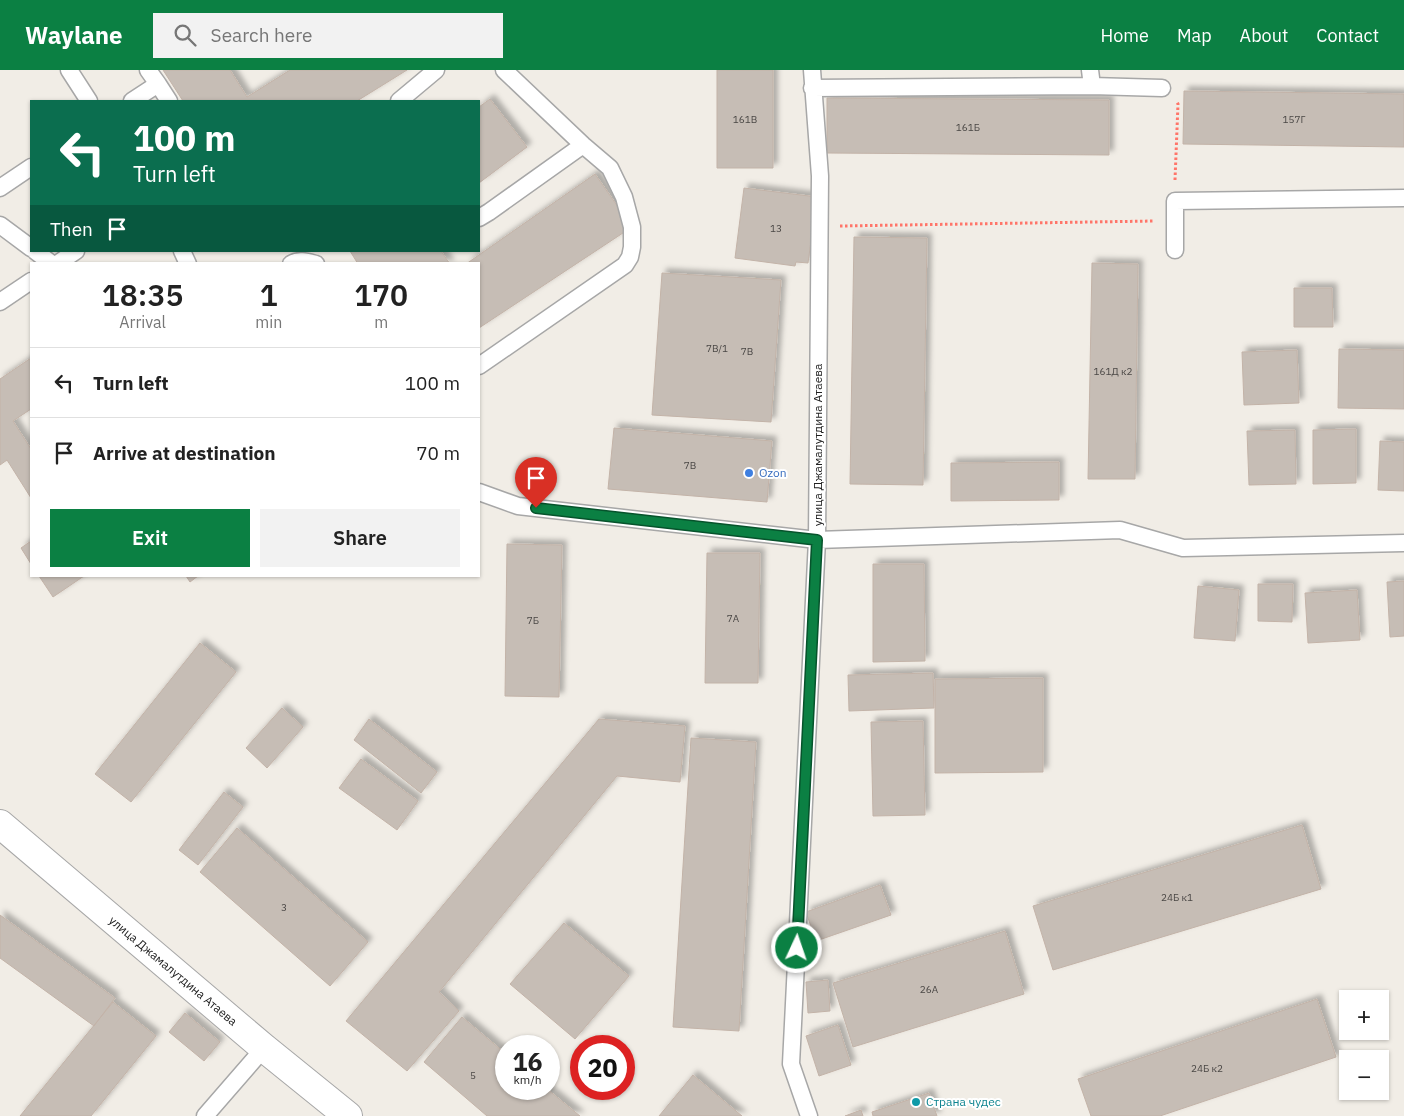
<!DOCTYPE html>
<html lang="en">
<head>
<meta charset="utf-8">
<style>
  body { margin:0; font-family:"IBM Plex Sans",sans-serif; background:#f2f2f2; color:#222; height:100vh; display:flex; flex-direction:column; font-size:19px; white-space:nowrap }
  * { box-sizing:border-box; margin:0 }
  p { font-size:16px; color:#767676 }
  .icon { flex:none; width:28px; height:28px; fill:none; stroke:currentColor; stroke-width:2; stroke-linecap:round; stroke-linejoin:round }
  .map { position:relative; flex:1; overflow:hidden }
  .details { position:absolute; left:30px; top:192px; width:450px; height:315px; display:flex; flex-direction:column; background:#fff; border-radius:0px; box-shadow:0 1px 4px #0004 }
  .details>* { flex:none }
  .hud { position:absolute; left:30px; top:30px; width:450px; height:152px; border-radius:0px; box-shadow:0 1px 4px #0004; background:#0b6e4f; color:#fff; overflow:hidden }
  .fabs { position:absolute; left:1339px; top:920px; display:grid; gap:10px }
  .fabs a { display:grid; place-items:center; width:50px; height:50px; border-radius:0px; background:#fff; box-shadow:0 1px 4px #0004; font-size:25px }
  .speed { position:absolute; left:495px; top:965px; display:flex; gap:10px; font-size:25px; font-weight:700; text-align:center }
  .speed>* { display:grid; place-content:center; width:65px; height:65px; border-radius:50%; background:#fff; box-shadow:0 1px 4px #0004; line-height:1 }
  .speed small { font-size:12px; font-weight:400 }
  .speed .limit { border:8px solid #d22; background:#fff; color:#111 }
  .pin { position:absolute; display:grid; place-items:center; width:42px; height:42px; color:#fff; margin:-51px -21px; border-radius:50% 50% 50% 0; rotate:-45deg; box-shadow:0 0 5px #0007 }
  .pin .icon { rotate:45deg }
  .me { position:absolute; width:55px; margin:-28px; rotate:3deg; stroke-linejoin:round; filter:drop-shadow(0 0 4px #0008) }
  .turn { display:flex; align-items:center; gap:18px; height:105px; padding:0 20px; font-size:22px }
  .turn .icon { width:65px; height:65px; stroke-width:2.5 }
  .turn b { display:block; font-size:35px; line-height:42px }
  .then { display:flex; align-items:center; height:48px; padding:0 20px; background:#0003; gap:10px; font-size:19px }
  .eta { display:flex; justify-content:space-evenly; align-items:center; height:85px; text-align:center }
  .eta b { font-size:30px; font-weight:600; line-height:35px }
  .primary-button { display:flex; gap:10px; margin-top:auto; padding:10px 20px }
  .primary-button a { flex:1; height:58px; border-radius:0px; background:#0b8043; color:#fff; font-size:20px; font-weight:600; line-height:58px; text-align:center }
  .primary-button a+a { background:#f2f2f2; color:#222 }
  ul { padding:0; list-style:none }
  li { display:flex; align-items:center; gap:15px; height:70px; padding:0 20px; border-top:1px solid #e0e0e0 }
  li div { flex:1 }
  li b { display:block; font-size:19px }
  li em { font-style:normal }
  header { display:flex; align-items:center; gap:30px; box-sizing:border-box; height:70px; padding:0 25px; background:#0b8043; color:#fff }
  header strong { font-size:24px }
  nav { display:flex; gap:28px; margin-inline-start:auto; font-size:18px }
  .search { width:350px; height:45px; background:#f2f2f2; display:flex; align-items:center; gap:12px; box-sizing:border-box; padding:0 18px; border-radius:0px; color:#767676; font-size:19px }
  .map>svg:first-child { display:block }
  .building { fill:#c6bdb5; stroke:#c3b3a8; filter:url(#shadow) }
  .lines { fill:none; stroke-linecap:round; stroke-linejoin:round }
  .service-casing { stroke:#a7a7a7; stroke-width:19 }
  .minor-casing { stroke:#a7a7a7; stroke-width:30 }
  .path { stroke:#ff7569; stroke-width:3; stroke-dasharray:2.5 2.5; stroke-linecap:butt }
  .service { stroke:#fff; stroke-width:16 }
  .minor { stroke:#fff; stroke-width:28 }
  .route-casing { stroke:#07532c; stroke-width:12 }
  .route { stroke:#0b8043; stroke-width:9 }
  .shop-dot { fill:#3f7fe0; stroke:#fff; stroke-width:2 }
  .culture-dot { fill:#0f9aa8; stroke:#fff; stroke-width:2 }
  .labels { text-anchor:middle; stroke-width:4; stroke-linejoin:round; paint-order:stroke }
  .number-label { font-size:10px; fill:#4a4745 }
  .street-label { font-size:12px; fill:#202020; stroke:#fff }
  .shop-label { font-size:12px; fill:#366cbe; stroke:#fff; text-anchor:start }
  .culture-label { font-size:12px; fill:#0d838f; stroke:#fff; text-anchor:start }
</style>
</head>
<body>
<header>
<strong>Waylane</strong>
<div class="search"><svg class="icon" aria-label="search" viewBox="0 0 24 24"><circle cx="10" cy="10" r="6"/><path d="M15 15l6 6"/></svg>Search here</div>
<nav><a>Home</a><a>Map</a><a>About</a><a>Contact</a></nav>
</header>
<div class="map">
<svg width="1404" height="1046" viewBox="0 0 1404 1046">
  <defs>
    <filter id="shadow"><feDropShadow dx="4.5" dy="-4.5" stdDeviation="2.5" flood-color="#0004"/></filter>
  </defs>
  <rect width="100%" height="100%" fill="#f1ede6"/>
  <path class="building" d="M163,0H230L247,27L290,0H407L357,31H183Z
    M717,0H773V98H717Z
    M1184,21L1404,24V77L1183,74Z
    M827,28L1109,30V85L827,83Z
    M490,29L527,77L479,113V37Z
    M595,104L632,157L479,258V194H466Z
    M744,118L817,127L808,193L796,192L795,196L735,188Z
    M854,167L927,168L923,415L850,414Z
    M350,181H441L450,194H358Z
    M1092,193L1138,194L1135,409H1088Z
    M662,203L781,210L771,352L652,345Z
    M1294,218H1332L1333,257H1294Z
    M1339,279L1404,280V339L1338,338Z
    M1297,280L1299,333L1244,335L1242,282Z
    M31,288V339L13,351L31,379V428L7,390L0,395V309Z
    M614,358L772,371L767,432L608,419Z
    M1356,359V413L1313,414V360Z
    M1295,360L1296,414L1249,415L1247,361Z
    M1380,371L1404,372V421L1378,420Z
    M1059,392V430L951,431V393Z
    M31,471V494L21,478Z
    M507,474L562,475L559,627L505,626Z
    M707,483H760L758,613H705Z
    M873,494H924L925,591L873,592Z
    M39,506H84L53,527Z
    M186,506H198L190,512Z
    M1404,511V566L1390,567L1387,512Z
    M1258,514H1293L1292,552L1258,551Z
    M1198,516L1239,520L1235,571L1194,568Z
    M1357,520L1360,570L1308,573L1305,523Z
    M200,573L236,602L131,732L95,704Z
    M933,603L934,638L849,641L848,605Z
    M1043,608V702L935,703V609Z
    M282,638L303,657L267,698L246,678Z
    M369,649L437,702L421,723L354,670Z
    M599,649L685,656L680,712L617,706L439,922L459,941L407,1001L346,951Z
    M923,651L925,745L873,746L871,652Z
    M691,668L756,672L739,961L673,957Z
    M361,689L418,731L397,760L339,718Z
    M224,722L243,737L198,795L179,780Z
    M1302,755L1321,819L1053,900L1033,836Z
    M237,758L368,872L330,916L200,802Z
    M880,815L891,845L816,871L806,842Z
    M0,845L115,928L94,956L0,888Z
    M564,853L629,906L575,969L510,914Z
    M1005,861L1024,924L853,977L833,913Z
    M828,910L830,941L808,943L806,912Z
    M1317,929L1336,987L1160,1046H1091L1078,1009Z
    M113,932L156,966L91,1046H20Z
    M185,943L220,972L204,991L169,962Z
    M462,947L506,984V1019H547L580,1046H487L424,992Z
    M838,955L851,995L819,1006L806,966Z
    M693,1005L742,1046H659Z
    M929,1023L937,1046H873L872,1042Z
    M861,1040L863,1046H845Z"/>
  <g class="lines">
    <g class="service-casing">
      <path id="service" d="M69,0L89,31
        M148,0L158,14
        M1090,0L1092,16
        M812,18L1092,16L1162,18
        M132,31L158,14L169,31
        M399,31L436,0
        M0,118L31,97
        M479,148L489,142L583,75
        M0,155L31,178
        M1175,180V131L1404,128
        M35,181L52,194
        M182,181L188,194
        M57,194L76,181
        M291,194C298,189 308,192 316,194
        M0,232L31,211
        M479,296L625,195L630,187L632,177V157L624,127L610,98L583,75L504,0
        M479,422L518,436L817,470L1120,460L1183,478L1404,473
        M205,1046L264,978
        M809,1046L791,994L817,470L820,106L812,0"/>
    </g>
    <g class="minor-casing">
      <path id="minor" d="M0,754L264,978L348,1046"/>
    </g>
    <path class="path" d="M1175,110L1178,34L1177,32
      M840,156L1154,151"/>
    <use href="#service" class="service"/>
    <use href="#minor" class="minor"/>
  </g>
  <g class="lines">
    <g class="route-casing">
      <path id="route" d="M536,438L817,470L797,878"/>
    </g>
    <use href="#route" class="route"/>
  </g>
  <circle class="shop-dot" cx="749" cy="403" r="5"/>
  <circle class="culture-dot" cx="916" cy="1032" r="5"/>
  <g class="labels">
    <g class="number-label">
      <text x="745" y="53">161В</text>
      <text x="1294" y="53">157Г</text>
      <text x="968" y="61">161Б</text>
      <text x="776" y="162">13</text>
      <text x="717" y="282">7В/1</text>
      <text x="747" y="285">7В</text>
      <text x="1113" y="305">161Д к2</text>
      <text x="690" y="399">7В</text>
      <text x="733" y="552">7А</text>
      <text x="533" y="554">7Б</text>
      <text x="1177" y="831">24Б к1</text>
      <text x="284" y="841">3</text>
      <text x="929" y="923">26А</text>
      <text x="1207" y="1002">24Б к2</text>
      <text x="473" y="1009">5</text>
    </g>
    <g class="street-label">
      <text transform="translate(818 375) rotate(-90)" y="4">улица Джамалутдина Атаева</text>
      <text transform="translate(173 901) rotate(40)" y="4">улица Джамалутдина Атаева</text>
    </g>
    <g class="shop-label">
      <text x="759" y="407">Ozon</text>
    </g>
    <g class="culture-label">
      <text x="926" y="1036">Страна чудес</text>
    </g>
  </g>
</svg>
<div class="fabs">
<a>+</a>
<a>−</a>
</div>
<div class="speed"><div>16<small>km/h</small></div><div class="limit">20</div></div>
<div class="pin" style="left:536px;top:438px;background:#d93025"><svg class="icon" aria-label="arrive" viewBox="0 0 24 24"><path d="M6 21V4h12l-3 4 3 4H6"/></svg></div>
<svg class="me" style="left:797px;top:878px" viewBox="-20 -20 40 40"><circle r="17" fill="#0b8043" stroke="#fff" stroke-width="3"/><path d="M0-11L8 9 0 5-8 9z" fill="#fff"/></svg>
<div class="hud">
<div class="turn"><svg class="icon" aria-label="left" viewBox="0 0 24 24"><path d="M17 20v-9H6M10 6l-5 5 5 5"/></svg><div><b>100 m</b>Turn left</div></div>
<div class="then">Then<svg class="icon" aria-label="arrive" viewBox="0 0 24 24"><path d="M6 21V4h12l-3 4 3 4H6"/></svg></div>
</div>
<section class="details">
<div class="eta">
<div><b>18:35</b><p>Arrival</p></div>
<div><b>1</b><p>min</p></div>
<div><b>170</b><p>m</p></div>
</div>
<ul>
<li><svg class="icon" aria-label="left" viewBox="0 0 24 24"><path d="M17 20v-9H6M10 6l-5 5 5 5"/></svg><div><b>Turn left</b></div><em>100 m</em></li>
<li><svg class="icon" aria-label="arrive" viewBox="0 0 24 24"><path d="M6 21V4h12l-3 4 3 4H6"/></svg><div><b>Arrive at destination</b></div><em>70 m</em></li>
</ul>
<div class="primary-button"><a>Exit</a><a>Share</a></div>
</section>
</div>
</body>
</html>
